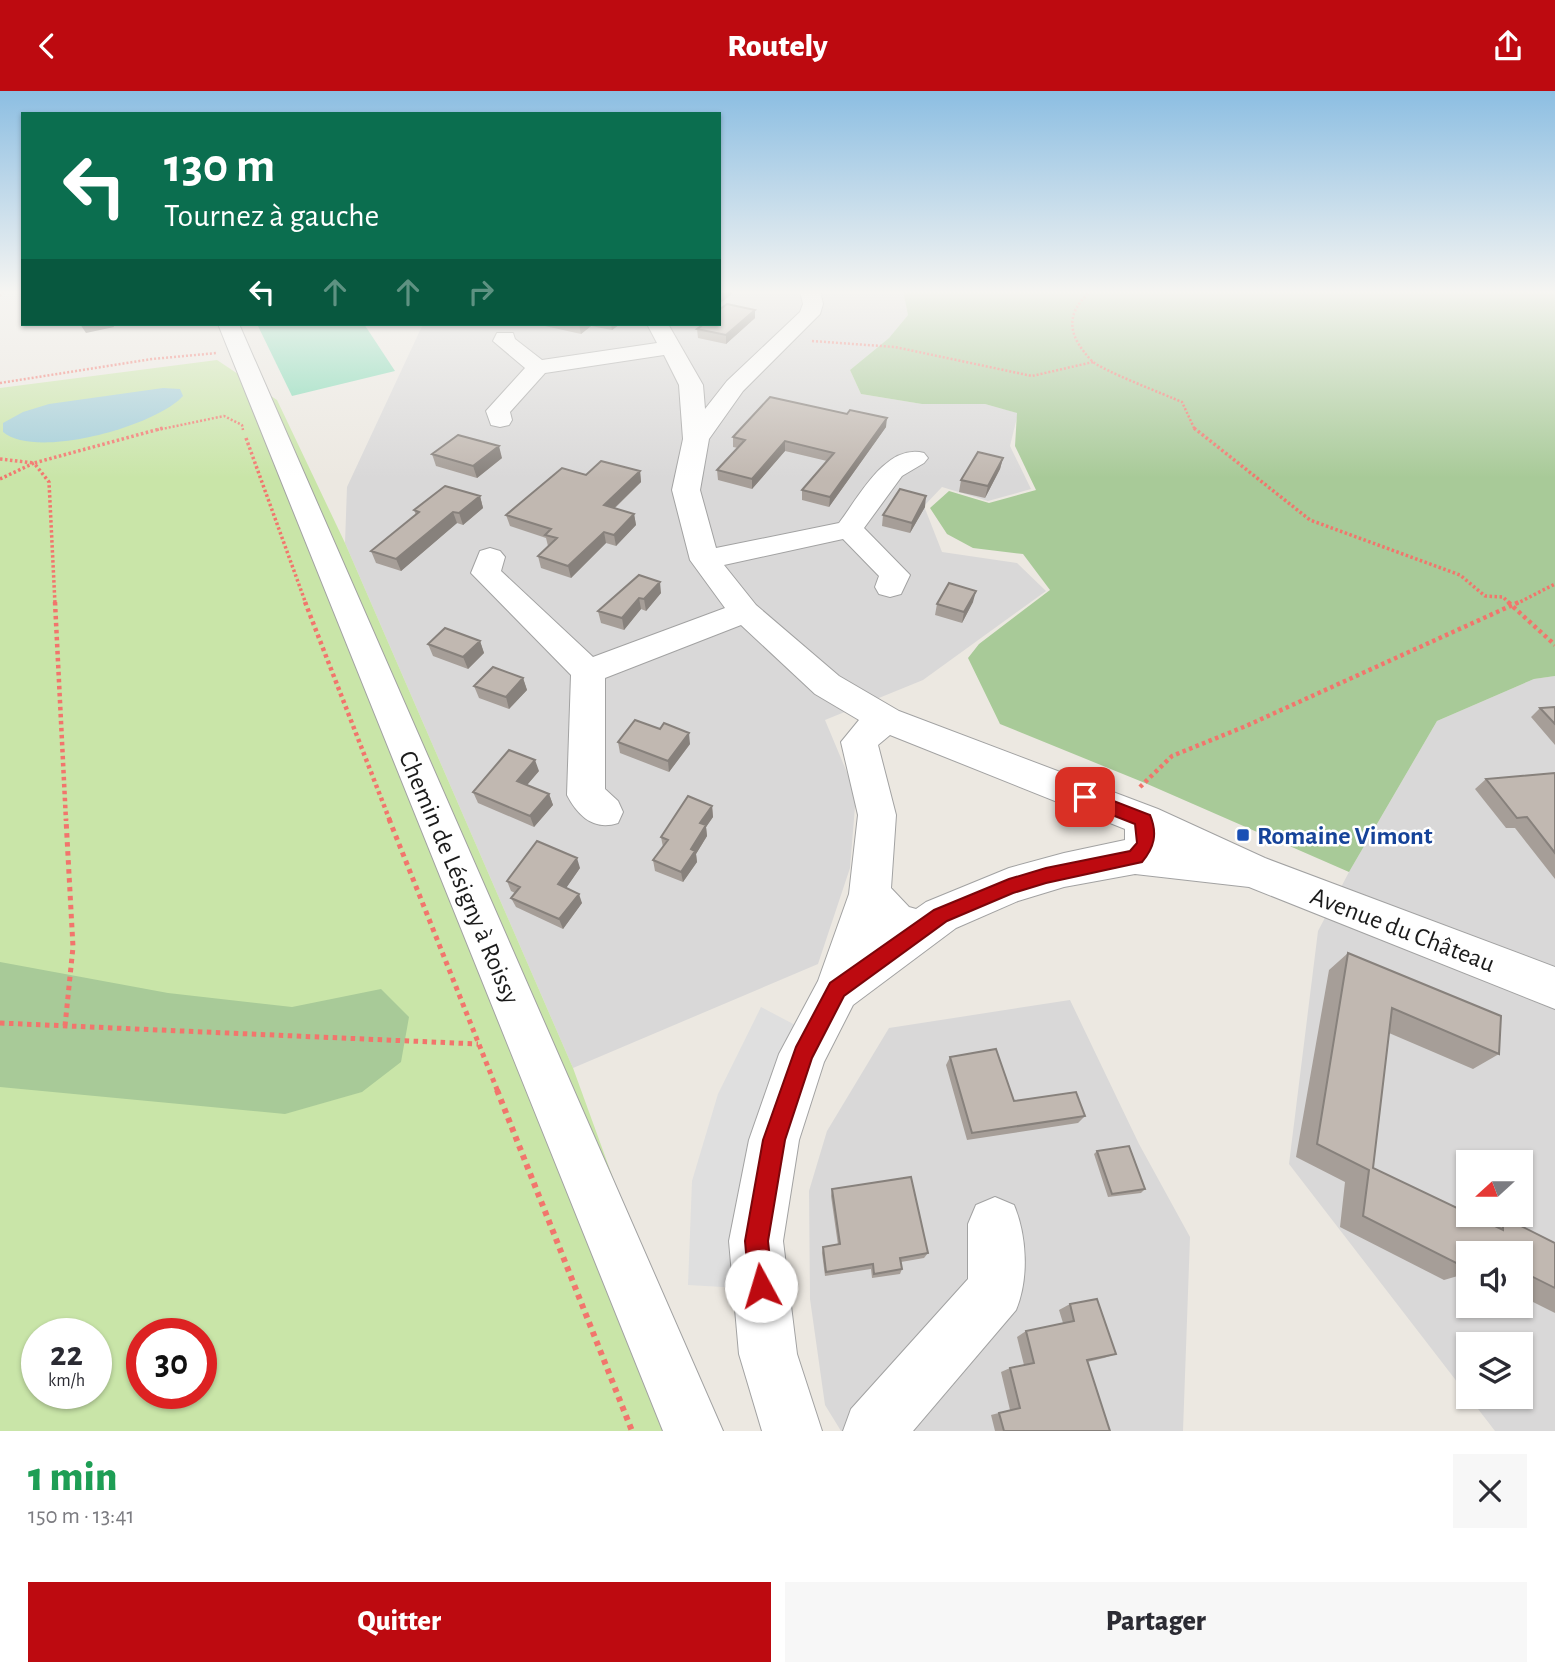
<!DOCTYPE html>
<html lang="fr">
<head>
<meta charset="utf-8">
<style>
  body { margin:0; font-family:"Alegreya Sans",sans-serif; background:#f7f7f7; color:#2b2b33; height:100vh; display:flex; flex-direction:column; font-size:26px; white-space:nowrap }
  * { box-sizing:border-box; margin:0 }
  p { font-size:23px; color:#7c7c81 }
  .icon { flex:none; width:38px; height:38px; fill:none; stroke:currentColor; stroke-width:2; stroke-linecap:round; stroke-linejoin:round }
  .map { position:relative; height:1340px; overflow:hidden }
  .side { display:flex; flex-direction:column; background:#fff; flex:1 }
  .side>* { flex:none }
  .guide { position:absolute; left:21px; top:21px; width:700px; height:214px; border-radius:0px; box-shadow:0 2px 5px #0004; background:#0b6e4f; color:#fff; overflow:hidden }
  .needle { width:46px; rotate:249deg }
  .controls { position:absolute; left:1456px; top:1059px; display:grid; gap:14px }
  .controls a { display:grid; place-items:center; width:77px; height:77px; border-radius:0px; background:#fff; box-shadow:0 2px 5px #0004; font-size:35px }
  .speed { position:absolute; left:21px; top:1227px; display:flex; gap:14px; font-size:35px; font-weight:700; text-align:center }
  .speed>* { display:grid; place-content:center; width:91px; height:91px; border-radius:50%; background:#fff; box-shadow:0 2px 5px #0004; line-height:1 }
  .speed small { font-size:18px; font-weight:400 }
  .speed .limit { border:10px solid #d22; background:#fff; color:#111 }
  .pin { position:absolute; display:grid; place-items:center; width:60px; height:60px; color:#fff; margin:-30px; border-radius:14px; box-shadow:0 4px 10px #0006 }
  .me { position:absolute; width:77px; margin:-38px; rotate:354deg; stroke-linejoin:round; filter:drop-shadow(0 0 5px #0008) }
  .turn { display:flex; align-items:center; gap:24px; height:147px; padding:0 28px; font-size:32px }
  .turn .icon { width:91px; height:91px; stroke-width:2.5 }
  .turn b { display:block; font-size:49px; line-height:60px }
  .lanes { display:flex; align-items:center; height:66px; padding:0 28px; background:#0003; justify-content:center; gap:35px; direction:ltr }
  .lanes .off { opacity:.35 }
  .round { display:grid; place-items:center; flex:none; width:74px; height:74px; border-radius:0px; background:#f7f7f7 }
  .summary { display:flex; align-items:center; justify-content:space-between; height:119px; padding:0 28px }
  h1 { font-size:42px; font-weight:800; line-height:52px; color:#1e9e55 }
  .primary-button { display:flex; gap:14px; margin-top:auto; padding:14px 28px }
  .primary-button a { flex:1; height:80px; border-radius:0px; background:#bd0a10; color:#fff; font-size:28px; font-weight:800; line-height:80px; text-align:center }
  .primary-button a+a { background:#f7f7f7; color:#2b2b33 }
  header { display:flex; justify-content:space-between; align-items:center; height:91px; padding:0 28px; background:#bd0a10; color:#fff; font-size:32px; font-weight:800 }
  .map>svg:first-child { display:block }
  .residential { fill:#d9d8d8; fill-rule:evenodd }
  .grass { fill:#c9e5a8; fill-rule:evenodd }
  .forest { fill:#a8ca98 }
  .pitch { fill:#82d9b4 }
  .parking { fill:#dfdfdf }
  .water { fill:#a3ced8 }
  .lines { fill:none; stroke-linecap:round; stroke-linejoin:round }
  .minor-casing { stroke:#a2a2a2; stroke-width:2 }
  .path-far4 { stroke:#f2756c; stroke-width:2.5; stroke-dasharray:2 2; stroke-linecap:butt }
  .path-far3 { stroke:#f2756c; stroke-width:3.5; stroke-dasharray:2.5 2.5; stroke-linecap:butt }
  .path-far2 { stroke:#f2756c; stroke-width:4.5; stroke-dasharray:3.5 3.5; stroke-linecap:butt }
  .path-far1 { stroke:#f2756c; stroke-width:5; stroke-dasharray:4.5 4.5; stroke-linecap:butt }
  .path { stroke:#f2756c; stroke-width:6; stroke-dasharray:5 5; stroke-linecap:butt }
  .minor { fill:#fff; fill-rule:evenodd }
  .wall { fill:#a69e98 }
  .shaded-wall { fill:#87817c }
  .building { fill:#c1b8b1; stroke:#87817c; stroke-width:2 }
  .route { fill:#bd0a10; stroke:#7b060a; stroke-width:2 }
  .transit-dot { fill:#1a4fb4; stroke:#fff; stroke-width:2.5 }
  .labels { text-anchor:middle; stroke-width:5; stroke-linejoin:round; paint-order:stroke }
  .transit-label { font-size:26px; font-weight:bold; fill:#164399; stroke:#fff; text-anchor:start }
  .street-label { font-size:26px; fill:#1b1b1b; stroke:#fff }
</style>
</head>
<body>
<header><svg class="icon" aria-label="back" viewBox="0 0 24 24"><path d="M15 5l-7 7 7 7"/></svg>Routely<svg class="icon" aria-label="share" viewBox="0 0 24 24"><path d="M12 15V3M7 8l5-5 5 5M5 13v7h14v-7"/></svg></header>
<div class="map">
<svg width="1555" height="1340" viewBox="0 0 1555 1340">
  <rect width="100%" height="100%" fill="#ece8e1"/>
  <path class="residential" d="M719,200H903L908,224L889,247L850,279L861,303L922,313H985L1018,322L1010,355L1031,398L988,410L942,396L924,415L942,461L1017,472L1046,500L923,589L825,629L856,703L850,777L818,873L573,977L345,452L347,396L423,233H719Z
    M1555,585V1340H1495L1289,1073L1318,840L1349,781L1437,630L1534,588ZM1468,1071H1521V1124H1468ZM1468,1162H1521V1214H1468ZM1468,1253H1521V1306H1468Z
    M1070,909L1139,1053L1190,1146L1183,1340H841L825,1314L810,1208L809,1100L827,1040L889,937Z"/>
  <path class="grass" d="M217,269L277,309L345,452L573,977L705,1340H0V297ZM37,1242H96V1302H37ZM142,1242H201V1302H142Z"/>
  <path class="forest" d="M903,200H1555V585L1534,588L1437,630L1349,781L1145,692L1000,633L968,567L979,553L1050,499L1023,463L973,457L947,443L930,417L949,400L989,412L1036,399L1015,355L1017,322L985,313H922L861,303L850,279L889,247L908,224Z
    M0,871L168,902L292,916L381,898L409,926L401,971L362,1001L285,1023L0,996Z"/>
  <path class="pitch" d="M257,233H364L395,280L292,305Z"/>
  <path class="parking" d="M761,916L797,935L761,1015L741,1100L740,1197L688,1194L692,1090L718,1003Z"/>
  <path class="water" d="M163,297L180,298L183,305C156,335 36,369 3,341V332L23,321L49,313Z"/>
  <g class="lines">
    <g class="minor-casing">
      <path id="minor" d="M800,200H820L823,213L820,223L743,300L709,348L700,399L716,457L839,432C859,406 886,352 924,362L928,367L924,372L902,385L864,437L910,484L901,503L890,506L879,503L875,496L879,485L843,448L724,474L756,514L839,585L899,620L1158,718L1265,767L1555,876V918L1249,796L1135,783L1064,796L1018,810L956,837L853,914L824,971L799,1049L783,1150L797,1263L822,1340H762L739,1263L729,1150L749,1049L779,963L818,890L849,803L858,724L841,651L859,629L815,603L741,534L605,587V698L618,710L623,721L618,732C594,740 578,725 567,704L571,584L471,482L480,460L490,457L500,460L505,466L501,480L593,566L725,517L690,469L672,399L683,348L679,294L664,264L545,282L510,321L512,329L509,334L500,336L491,334L486,320L525,277L493,250L497,242H513L515,248L542,269L657,252L647,233H668L703,294L705,318L727,290L800,221L803,213ZM890,644L1125,738V749L1064,762L1009,777L926,811L916,818L909,816L891,797L896,724L878,654Z
        M218,233H239L723,1340H663Z
        M995,1106L1014,1114C1027,1145 1029,1188 1016,1219L913,1340H843L851,1318L968,1188V1133L976,1114Z"/>
    </g>
    <path class="path-far4" d="M1091,200C1063,224 1069,246 1092,270C1101,279 1166,304 1182,311L1195,339
      M0,205L4,200
      M812,250L895,256L1032,285L1093,271
      M0,292L152,268L217,262
      M157,339L224,325L242,334L243,339"/>
    <path class="path-far3" d="M1194,337L1310,429L1460,484L1485,505L1503,506L1510,513
      M246,347L306,513
      M0,368L34,372L163,337
      M0,388L34,372L49,391L55,513
      M1516,513L1555,493"/>
    <path class="path-far2" d="M55,511L66,730
      M305,511L390,730
      M1508,511L1555,554
      M1140,696L1172,665L1246,635L1519,511"/>
    <path class="path-far1" d="M389,728L498,1001
      M0,932L478,953
      M65,935L73,856L66,728"/>
    <path class="path" d="M497,999L632,1340"/>
    <use href="#minor" class="minor"/>
  </g>
  <path class="wall" d="M755,227L726,253L698,247L697,238Z
    M536,233H620L612,239L591,235L581,243Z
    M886,336L829,416L802,409V399L827,370L785,360L752,398L718,389L717,379L738,357L733,356V346Z
    M432,363L502,367L477,387L436,375Z
    M1003,367L1000,378L985,407L959,401L961,389Z
    M640,380L641,391L615,417L634,423L636,434L616,455L606,452L571,487L541,477L538,465L548,455L546,447L510,435L506,424L586,384Z
    M480,405L483,417L463,434L457,432L401,480L376,472L371,460L416,424L414,419Z
    M925,416L910,442L882,435L883,424Z
    M639,484L661,502L646,520L641,518L624,539L601,532L598,520Z
    M973,511L962,532L935,524L937,513Z
    M480,550L484,562L468,578L433,565L428,553Z
    M523,587L527,599L509,618L479,607L474,595Z
    M1555,616V654L1531,626L1540,617Z
    M660,638L690,653L669,681L620,662L618,651Z
    M539,680L527,694L549,703L553,714L534,736L478,712L473,701Z
    M1555,682V788L1515,737H1506L1475,698L1486,688Z
    M712,715L713,726L706,736L707,745L696,763L697,771L683,791L655,780L653,769L663,756L661,746Z
    M580,777L566,797L582,812L563,838L516,816L511,807L515,802L511,800L507,790Z
    M1348,862L1499,963L1473,978L1389,942L1373,1077L1488,1132L1503,1126L1555,1152V1222L1521,1205V1162H1468V1182L1444,1189L1340,1136L1345,1091L1296,1066L1329,879Z
    M950,966L1014,1010L1085,1025L1078,1032L967,1049L946,974Z
    M1097,1060L1145,1098L1141,1102L1108,1106L1094,1063Z
    M832,1098L928,1162L924,1167L901,1171L902,1178L900,1183L872,1187L871,1178L825,1185L822,1162L823,1156L838,1154L831,1105Z
    M1070,1213L1116,1263L1104,1267L1087,1271L1110,1340H995L991,1324L1010,1319L1001,1281L1010,1277L1024,1274L1017,1246L1026,1240L1063,1232L1059,1219Z"/>
  <path class="shaded-wall" d="M724,200H736L719,213V204Z
    M755,219V227L726,253V244Z
    M80,233H113L114,236L86,242Z
    M579,233H591V235L581,243Z
    M611,233H620L612,239Z
    M887,327L886,336L829,416L830,406Z
    M785,350V360L752,398V388Z
    M499,355L502,367L477,387L473,375Z
    M1003,367L1000,378L985,407L988,395Z
    M640,380L641,391L606,425L604,414Z
    M480,405L483,417L463,434L459,422Z
    M926,405L925,416L910,442L912,432Z
    M453,421L457,432L401,480L396,468Z
    M634,423L636,434L616,455L614,444Z
    M604,441L606,452L571,487L568,475Z
    M660,491L661,502L646,520L644,508Z
    M976,500L973,511L962,532L964,521Z
    M639,507L641,518L624,539L622,527Z
    M480,550L484,562L468,578L463,566Z
    M523,587L527,599L509,618L506,606Z
    M689,642L690,653L669,681L668,670Z
    M535,669L539,680L521,701L517,690Z
    M549,703L553,714L534,736L530,725Z
    M712,715L713,726L706,736L707,745L696,763L697,771L683,791L681,781L700,732Z
    M577,767L580,777L562,803L558,793Z
    M579,803L582,812L563,838L559,828Z"/>
  <path class="building" d="M727,213L755,219L726,244L697,238L704,233H719V219Z
    M770,306L847,323L850,319L887,327L830,406L802,399L834,362L785,350L752,388L717,379L745,349L733,346Z
    M458,344L499,355L473,375L432,363Z
    M978,361L1003,367L988,395L961,389Z
    M601,370L640,380L604,414L634,423L614,444L604,441L568,475L538,465L557,447L545,444L551,438L506,424L562,377L586,384Z
    M445,395L480,405L459,422L453,421L396,468L371,460L419,421L414,419Z
    M900,398L926,405L912,432L883,424Z
    M639,484L660,491L644,508L639,507L622,527L598,520Z
    M949,492L976,500L964,521L937,513Z
    M445,537L480,550L463,566L428,553Z
    M493,576L523,587L506,606L474,595Z
    M1555,616V633L1540,617Z
    M635,629L660,638L664,632L689,642L668,670L618,651Z
    M509,659L535,669L517,690L549,703L530,725L473,701Z
    M1555,682V762L1527,726L1517,727L1486,688Z
    M688,705L712,715L700,732L706,734L691,758L695,760L681,781L653,769L668,749L661,746Z
    M537,750L577,767L558,793L579,803L559,828L511,807L520,796L507,790Z
    M1348,862L1501,925L1499,963L1392,917L1373,1077L1503,1139V1126L1555,1152V1197L1521,1180V1162H1484L1474,1157V1162H1468V1178L1363,1125L1369,1079L1317,1053Z
    M996,958L1014,1010L1076,1001L1085,1025L972,1042L950,966Z
    M1129,1055L1145,1098L1112,1103L1097,1060Z
    M911,1086L928,1162L900,1167L902,1178L874,1183L873,1173L826,1181L823,1156L840,1153L832,1098Z
    M1097,1208L1116,1263L1087,1269L1110,1340H1004L999,1322L1020,1317L1010,1277L1034,1272L1026,1240L1074,1230L1070,1213Z"/>
  <linearGradient id="sky" x2="0" y2="1"><stop stop-color="#8cbee2"/><stop offset="0.52" stop-color="#f6f5f2"/><stop offset="1" stop-color="#f6f5f2" stop-opacity="0"/></linearGradient>
  <rect width="1555" height="387" fill="url(#sky)"/>
  <path class="route" d="M1085,699L1150,724C1158,743 1154,757 1142,771L1046,792L1013,802L947,830L844,905L812,967L785,1049L768,1150L773,1195L770,1203L761,1207L753,1203L749,1195L745,1150L763,1049L796,956L830,892L934,819L1009,788L1046,777L1130,760L1137,752L1135,733L1079,711L1077,706L1079,701Z"/>
  <rect class="transit-dot" x="1236" y="737" width="14" height="14" rx="3.5"/>
  <g class="labels">
    <g class="transit-label">
      <text x="1257" y="753">Romaine Vimont</text>
    </g>
    <g class="street-label">
      <text transform="translate(460 786) rotate(67)" y="9">Chemin de Lésigny à Roissy</text>
      <text transform="translate(1403 838) rotate(21)" y="9">Avenue du Château</text>
    </g>
  </g>
</svg>
<div class="controls">
<a><svg class="needle" viewBox="-14 -14 28 28"><path d="M0-13l5 13h-10z" fill="#e53935"/><path d="M0 13l5-13h-10z" fill="#7c7c81"/></svg></a>
<a><svg class="icon" aria-label="sound" viewBox="0 0 24 24"><path d="M4 9h4l5-4v14l-5-4H4zM17 9q2 3 0 6"/></svg></a>
<a><svg class="icon" aria-label="layers" viewBox="0 0 24 24"><path d="M12 4l9 5-9 5-9-5zM3 14l9 5 9-5"/></svg></a>
</div>
<div class="speed"><div>22<small>km/h</small></div><div class="limit">30</div></div>
<div class="pin" style="left:1085px;top:706px;background:#d93025"><svg class="icon" aria-label="arrive" viewBox="0 0 24 24"><path d="M6 21V4h12l-3 4 3 4H6"/></svg></div>
<svg class="me" style="left:761px;top:1195px" viewBox="-20 -20 40 40"><circle r="19" fill="#fff"/><path d="M0-13L10 11 0 6-10 11z" fill="#bd0a10"/></svg>
<div class="guide">
<div class="turn"><svg class="icon" aria-label="left" viewBox="0 0 24 24"><path d="M17 20v-9H6M10 6l-5 5 5 5"/></svg><div><b>130 m</b>Tournez à gauche</div></div>
<div class="lanes"><svg class="icon" aria-label="left" viewBox="0 0 24 24"><path d="M17 20v-9H6M10 6l-5 5 5 5"/></svg><svg class="icon off" aria-label="ahead" viewBox="0 0 24 24"><path d="M12 20V5M6 11l6-6 6 6"/></svg><svg class="icon off" aria-label="ahead" viewBox="0 0 24 24"><path d="M12 20V5M6 11l6-6 6 6"/></svg><svg class="icon off" aria-label="right" viewBox="0 0 24 24"><path d="M7 20v-9h11M14 6l5 5-5 5"/></svg></div>
</div>
</div>
<section class="side">
<div class="summary"><div><h1>1 min</h1><p>150 m · 13:41</p></div><a class="round"><svg class="icon" aria-label="close" viewBox="0 0 24 24"><path d="M6 6l12 12M18 6L6 18"/></svg></a></div>
<div class="primary-button"><a>Quitter</a><a>Partager</a></div>
</section>
</body>
</html>
